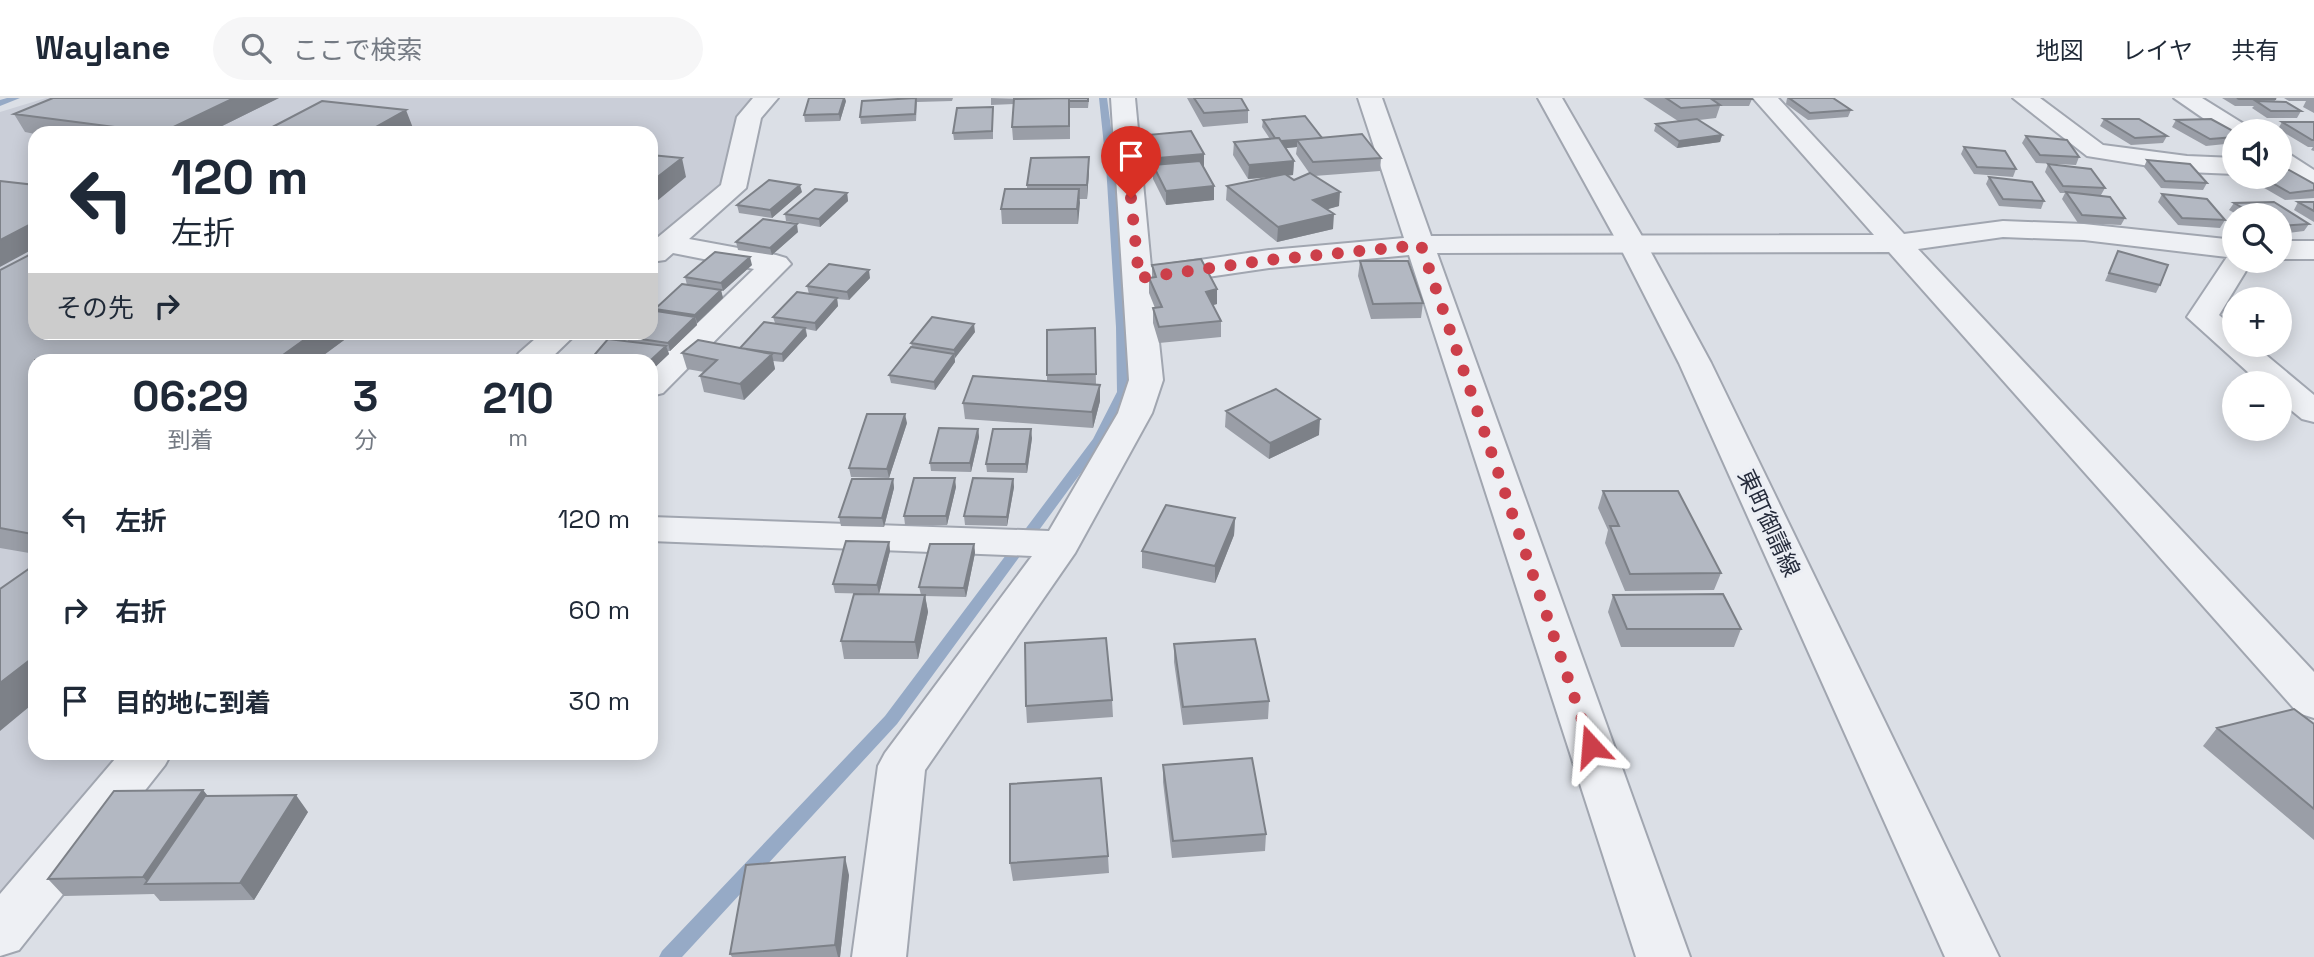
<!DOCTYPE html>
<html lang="ja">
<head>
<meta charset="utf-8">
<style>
  body { margin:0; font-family:"Space Grotesk","Noto Sans JP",sans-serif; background:#f6f6f7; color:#1f2937; height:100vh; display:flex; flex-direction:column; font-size:26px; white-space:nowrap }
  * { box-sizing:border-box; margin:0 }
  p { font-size:23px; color:#747a83 }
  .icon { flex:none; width:38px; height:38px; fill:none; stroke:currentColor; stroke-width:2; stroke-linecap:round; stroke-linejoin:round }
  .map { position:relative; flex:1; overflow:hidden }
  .side { position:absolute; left:28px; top:256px; width:630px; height:406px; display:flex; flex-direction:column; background:#fff; border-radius:21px; box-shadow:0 4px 18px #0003 }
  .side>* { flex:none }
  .guide { position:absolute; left:28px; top:28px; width:630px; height:214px; border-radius:21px; box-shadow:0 4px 18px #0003; background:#fff; color:#1f2937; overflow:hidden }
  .controls { position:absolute; left:2222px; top:21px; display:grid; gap:14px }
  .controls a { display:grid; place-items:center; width:70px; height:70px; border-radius:50%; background:#fff; box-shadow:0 4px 18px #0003; font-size:35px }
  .pin { position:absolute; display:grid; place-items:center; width:60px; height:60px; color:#fff; margin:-72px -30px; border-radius:50% 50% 50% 0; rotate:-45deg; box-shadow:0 0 7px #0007 }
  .pin .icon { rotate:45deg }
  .me { position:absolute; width:77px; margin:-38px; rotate:341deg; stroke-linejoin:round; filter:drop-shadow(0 0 5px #0008) }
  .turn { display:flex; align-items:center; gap:24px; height:147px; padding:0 28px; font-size:32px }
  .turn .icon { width:91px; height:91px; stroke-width:2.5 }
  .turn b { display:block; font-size:49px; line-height:60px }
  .then { display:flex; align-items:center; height:66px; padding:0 28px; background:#0003; gap:14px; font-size:26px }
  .eta { display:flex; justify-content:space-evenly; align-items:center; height:119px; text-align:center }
  .eta b { font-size:42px; font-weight:700; line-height:49px }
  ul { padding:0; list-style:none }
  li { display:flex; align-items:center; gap:21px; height:91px; padding:0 28px }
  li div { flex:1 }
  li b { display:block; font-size:26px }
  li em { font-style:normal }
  header { display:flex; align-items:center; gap:42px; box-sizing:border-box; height:98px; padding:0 35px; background:#fff; border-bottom:2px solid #e0e1e3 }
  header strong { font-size:33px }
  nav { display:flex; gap:38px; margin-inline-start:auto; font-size:24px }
  .search { width:490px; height:63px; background:#f6f6f7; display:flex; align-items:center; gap:18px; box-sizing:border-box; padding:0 24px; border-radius:38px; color:#747a83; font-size:26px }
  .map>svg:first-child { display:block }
  .built { fill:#caced8 }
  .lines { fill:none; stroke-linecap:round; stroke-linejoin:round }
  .stream { fill:#96aac6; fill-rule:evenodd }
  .minor-casing { stroke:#a1a6b0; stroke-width:4 }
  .tertiary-casing { stroke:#a1a6b0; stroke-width:4 }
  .minor { fill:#eef0f4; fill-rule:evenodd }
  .tertiary { fill:#eef0f4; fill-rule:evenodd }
  .wall { fill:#9a9ea7; fill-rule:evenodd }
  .shaded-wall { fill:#7d8188 }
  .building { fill:#b3b8c2; stroke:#7d8188; stroke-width:2 }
  .route { stroke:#cc3f4a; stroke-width:12; stroke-dasharray:0 21.6 }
  .labels { text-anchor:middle; stroke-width:6; stroke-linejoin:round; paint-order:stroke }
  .street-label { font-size:23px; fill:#262c3c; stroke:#ebeef4 }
</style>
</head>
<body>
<header>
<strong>Waylane</strong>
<div class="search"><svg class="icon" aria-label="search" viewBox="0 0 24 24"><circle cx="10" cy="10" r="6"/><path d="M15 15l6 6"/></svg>ここで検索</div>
<nav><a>地図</a><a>レイヤ</a><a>共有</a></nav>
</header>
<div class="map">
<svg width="2314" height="859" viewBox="0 0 2314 859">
  <rect width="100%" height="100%" fill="#dbdfe6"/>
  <path class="built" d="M46,0H751L736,18L722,91L651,150V35H35V234L550,235L517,262H35V654L135,655L0,813V14Z"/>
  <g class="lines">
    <path class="stream" d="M7,0H20L0,8V2Z
      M1099,0H1107L1116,67L1128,229L1129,294L1105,342L897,626L682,859H659L662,853L885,618L1093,341L1117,294L1116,229L1106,67Z"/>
    <g class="minor-casing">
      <path id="minor" d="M753,0H778L761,20L746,90L689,141L776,157L786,160L791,166L663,295L651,298V270L754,171L673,155L665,162L651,164V145L721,87L737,19Z
        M1111,0H1135L1151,169L1269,152L1404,140L1358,0H1382L1431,138L1874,137L1753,0H1778L1904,136L2003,123L2084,126L2235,142V163H2252L2219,217L2235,231V247H2254L2314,297V324L2302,321L2280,303V285H2260L2187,219L2227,159L2084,142L2003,139L1918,151L2314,574V620L2298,615L1889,154L1437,155L1690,859H1636L1409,157L1269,170L1153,187L1163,282L1152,315L1075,455L925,672L906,859H852L878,668L885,655L1032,458L651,443V419L1049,433L1118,315L1129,282Z
        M2013,0H2040L2103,47L2187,58L2235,60V76L2187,74L2087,58Z
        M2174,0H2202L2247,28L2250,33H2235V39L2229,38Z
        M2280,53L2289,56L2314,72V91L2305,89L2280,72Z
        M2280,143H2314V161H2280Z
        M543,234H578L549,262H514L519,255Z
        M121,654H172L165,667L19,852L0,858V796Z"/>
    </g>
    <g class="tertiary-casing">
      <path id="tertiary" d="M1538,0H1562L1647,147L1711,265L1999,859H1945L1679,265L1619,147Z"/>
    </g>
    <use href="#minor" class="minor"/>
    <use href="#tertiary" class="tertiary"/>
  </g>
  <path class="wall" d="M279,0L208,35L35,36L25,34L14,16Z
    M916,0H953L952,3L917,4L916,23L861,26L860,19Z
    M991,0L1027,1L1089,0L1088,10H1070V41L1013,42L1012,29L1014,6L991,7Z
    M1187,0H1241L1248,12V25L1203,29Z
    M1643,0H1751L1752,1L1749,8H1720L1716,20L1699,22L1722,37L1720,44L1677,50L1654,33L1656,26L1678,23Z
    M1787,0H1833L1851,12L1848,19L1808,22L1786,6Z
    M2222,0H2274L2276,1L2274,4L2301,13L2297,20H2267L2252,10L2254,8H2235Z
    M2284,0H2314V15L2303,9L2306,3H2289Z
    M846,3L840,23L805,24L804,17Z
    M993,9V41L954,42L953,35Z
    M2104,21L2167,38L2163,45L2131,47L2100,28Z
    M1263,22L1381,60L1380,73L1314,78L1339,108L1327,111L1333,131L1277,144L1226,102L1227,88L1273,79L1248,81L1233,57L1234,44L1270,41L1262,29ZM1297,49L1296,56L1310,76L1294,82L1287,78L1293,77L1294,63L1285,50Z
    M2176,22L2235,34V45L2206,48L2172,29Z
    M2282,24H2314V53L2311,52L2313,49H2308L2278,31Z
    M1147,37L1204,70L1214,88V102L1166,107L1153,81V67H1155L1147,51Z
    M2026,38L2079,59L2076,67L2036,65L2022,45Z
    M1964,49L2016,71L2013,79L1974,76L1961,56Z
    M1089,59V73L1087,101H1079L1078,126H1002L1001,111L1027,91V87Z
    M2147,62L2207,85L2203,92L2161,90L2144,69Z
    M2048,66L2105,90L2101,97H2090L2125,120L2121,127L2078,125L2062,101L2065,95H2060L2045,74Z
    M1989,79L2044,103L2041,111L1999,108L1986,86Z
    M2247,79H2280L2314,86V100L2285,102L2247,80Z
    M802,94L772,120L739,115L737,107Z
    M847,95L848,103L820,129L786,123L785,116Z
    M2162,96L2225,122L2220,130L2178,127L2158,104Z
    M2274,104L2309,126L2304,133L2280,136V117H2238L2229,112L2234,105Z
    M2298,104H2314V124L2294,112Z
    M798,134L772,157L738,152L736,144Z
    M2118,153L2160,187L2156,195L2105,183Z
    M1360,163L1423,205L1421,220L1371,221L1358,178Z
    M752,167L723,193H721L723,200L697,225V227L670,253H668L669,256L651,273V262L628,243L627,239L656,213L655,211L687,187L685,179Z
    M1152,167L1217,206L1213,207L1221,223V239L1159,245L1153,225V210H1155L1149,195V180H1152Z
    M0,172L35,234H355L317,262H35V456L0,450Z
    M870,180L849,202L837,201L838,208L816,233L806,231L807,238L783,264L773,263L775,271L744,302L704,294L700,278L704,274L687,271L682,255L740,250L775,225L773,219L809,196L807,188Z
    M1095,230L1096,287H1100V303L1093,330L965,321L963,305L1047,283V277Z
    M975,234L955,260V264L935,292L891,285L889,277L912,249L911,245Z
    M1226,313L1319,337L1269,361L1225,329Z
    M907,325L889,380L851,379L849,370Z
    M978,331L979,339L971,374L931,373L930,365Z
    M1032,340L1027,375L987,374L986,366Z
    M893,381L894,390L884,429L841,428L839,419Z
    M1013,381L1014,389L1007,428L965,427L964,418Z
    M956,389L947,427H905L904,418Z
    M1603,393L1721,475L1714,492L1625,493L1605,445L1608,432L1598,410Z
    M1235,420L1234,437L1215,485L1142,470V453Z
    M889,444L890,453L879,496L835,495L833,486Z
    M974,446L975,455L966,499L925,498L928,514L918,561H844L841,543L921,497L919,489Z
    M1613,497L1741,531L1734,549H1621L1608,514Z
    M1174,546L1269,603L1268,621L1183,627L1174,564Z
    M1112,602L1113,619L1027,625L1026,608Z
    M2314,626V742L2203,648L2217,630Z
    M1163,667L1266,736L1265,753L1172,760L1163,684Z
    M203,692L208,698L308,714L254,802L160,803L154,796L64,798L48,781Z
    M1108,758L1109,775L1013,783L1010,765Z
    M849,777L840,859H732L730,856Z"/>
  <path class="shaded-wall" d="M234,0H279L208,35H161Z
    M844,0H845L846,3L840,23L839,16Z
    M406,12L413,30L404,35H365Z
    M1722,37L1720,44L1677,50L1679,43Z
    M1322,40L1297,42V49L1277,51L1278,43Z
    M1204,56V70L1158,74V60Z
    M1089,59V73L1087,101V87Z
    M682,60L686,79L651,108V84Z
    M1294,63L1293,77L1248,81L1249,67Z
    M800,87L802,94L772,120L770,112Z
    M1214,88V102L1166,107V93Z
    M1079,91L1080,105L1078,126L1077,111Z
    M1340,94L1339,108L1311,116L1313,102Z
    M847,95L848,103L820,129L819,121Z
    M1334,116L1333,131L1277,144L1278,129Z
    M35,124V150L0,169V142Z
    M797,126L798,134L772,157L770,150Z
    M750,159L752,167L723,193L721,185Z
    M869,172L870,180L849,202L847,194Z
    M1217,191V206L1205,209L1206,194Z
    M721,192L723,200L697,225L695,217Z
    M837,200L838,208L816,233L815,225Z
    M695,219L697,227L670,253L668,245Z
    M974,226L975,234L955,260L954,252Z
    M805,230L807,238L783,264L782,256Z
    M315,234H355L317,262H276Z
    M666,248L669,256L651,273V262Z
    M772,256L775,271L744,302L740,286Z
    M954,256L955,264L935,292L934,284Z
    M1100,287V303L1093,330L1092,314Z
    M905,316L907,325L889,380L887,371Z
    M1320,321L1319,337L1269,361L1270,345Z
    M978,331L979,339L971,374L970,365Z
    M1031,331L1032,340L1027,375L1026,366Z
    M955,380L956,389L947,427L946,418Z
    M893,381L894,390L884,429L882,420Z
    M1013,381L1014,389L1007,428V419Z
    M1235,420L1234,437L1215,485V468Z
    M889,444L890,453L879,496L877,487Z
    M974,446L975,455L966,499L964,490Z
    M925,497L928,514L918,561L915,544Z
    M35,558V604L0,633V585Z
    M203,692L216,709L149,786L143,779Z
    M296,697L308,714L254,802L240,785Z
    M845,759L849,777L840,859H838L835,847Z"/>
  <path class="building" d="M53,0H234L161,35L14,16Z
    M809,0H844L839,16L804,17Z
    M916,0L915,16L860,19L862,3Z
    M1069,0V28L1012,29L1014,1Z
    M1069,0H1088V3H1069Z
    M1194,0H1241L1248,12L1204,15Z
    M1666,0H1710L1720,7L1681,10Z
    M1713,0H1751L1752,1H1713Z
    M1789,0H1833L1851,12L1810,15Z
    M2237,0H2274L2276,1H2239Z
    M322,3L406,12L365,35H261Z
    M2256,3L2286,4L2301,13H2271Z
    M993,9L992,33L953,35L957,10Z
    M1305,18L1322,40L1281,43L1279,40H1275L1263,22Z
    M1697,21L1722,37L1679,43L1656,26Z
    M2104,21H2139L2167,38L2135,40Z
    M2211,21L2235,34V39L2210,41L2176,22Z
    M2282,24H2314V42H2312Z
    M1191,33L1204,56L1158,60L1147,37Z
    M1362,36L1381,60L1313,64L1297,42Z
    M2026,38L2067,42L2079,59L2040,57Z
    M1279,40L1294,63L1249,67L1234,44Z
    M1964,49L2005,53L2016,71L1977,69Z
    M651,57L682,60L651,84Z
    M1089,59L1087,87H1027L1031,60Z
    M2147,62L2190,66L2207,85L2165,83Z
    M1200,63L1214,88L1166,93L1153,67Z
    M2048,66L2091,71L2105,90L2063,88Z
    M2280,72H2289L2314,86V92L2290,95L2262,79H2280Z
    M1310,75L1340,94L1313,102L1334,116L1278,129L1227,88L1285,76L1294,82Z
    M1989,79L2032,84L2044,103L2003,101Z
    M769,82L800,87L770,112L737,107Z
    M0,83L35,87V124L0,142Z
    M815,91L847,95L819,121L785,116Z
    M1005,91H1079L1077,111H1001Z
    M2066,94L2110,99L2125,120L2082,117Z
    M2162,96L2207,101L2225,122L2182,120Z
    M2274,104L2309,126L2280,128V117H2255L2234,105Z
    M2298,104H2314V113Z
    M763,121L797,126L770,150L736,144Z
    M2118,153L2168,167L2160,187L2109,175Z
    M35,154V234H315L276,262H35V434L32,436L0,430V172Z
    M715,154L750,159L721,185L685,179Z
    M1201,161L1217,191L1206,194L1221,223L1159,229L1153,210L1162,209L1149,180L1156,179L1152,167Z
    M1360,163H1408L1423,205L1373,206Z
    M829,166L869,172L847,194L807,188Z
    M682,186L721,192L695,217L655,211Z
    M797,194L837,200L815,225L773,219Z
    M656,213L695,219L668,245L627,239L632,234H651V217Z
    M932,219L974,226L954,252L911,245Z
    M764,224L805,230L782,256L740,250Z
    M1095,230L1096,276L1047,277V232Z
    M608,241L666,248L651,262H590Z
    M698,242L772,256L740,286L700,278L717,262L682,255Z
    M911,249L954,256L934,284L889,277Z
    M973,278L1100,287L1092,314L963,305Z
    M1276,291L1320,321L1270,345L1226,313Z
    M867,316H905L887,371L849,370Z
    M939,330L978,331L970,365H930Z
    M993,331H1031L1026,366H986Z
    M914,380H955L946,418H904Z
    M973,380L1013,381L1007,419L964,418Z
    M852,381H893L882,420L839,419Z
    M1603,393H1678L1721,475L1630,476L1610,428H1619Z
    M1166,407L1235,420L1215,468L1142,453Z
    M846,443L889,444L877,487L833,486Z
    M930,446H974L964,490L919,489Z
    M30,470L35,471V558L0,585V491Z
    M854,496L925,497L915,544L841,543Z
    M1723,496L1741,531H1627L1613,497Z
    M1106,540L1112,602L1026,608L1025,545Z
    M1255,541L1269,603L1183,609L1174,546Z
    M2294,611L2314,626V711L2217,630Z
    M1252,660L1266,736L1173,743L1163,667Z
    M1101,680L1108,758L1010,765V686Z
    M203,692L143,779L48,781L114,693Z
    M296,697L240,785L145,786L205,698Z
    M845,759L835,847L730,856L746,767Z"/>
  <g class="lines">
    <path class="route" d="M1131,100L1139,180L1269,162L1421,147L1591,648"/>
  </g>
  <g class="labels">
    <g class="street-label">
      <text transform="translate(1769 425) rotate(65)" y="8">東町御請線</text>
    </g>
  </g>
</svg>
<div class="controls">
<a><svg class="icon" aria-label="sound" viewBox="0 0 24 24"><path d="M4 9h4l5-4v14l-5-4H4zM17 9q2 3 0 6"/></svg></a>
<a><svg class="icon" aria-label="search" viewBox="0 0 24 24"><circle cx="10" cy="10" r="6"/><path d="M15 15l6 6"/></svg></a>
<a>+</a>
<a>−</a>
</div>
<div class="pin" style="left:1131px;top:100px;background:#d93025"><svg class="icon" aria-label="arrive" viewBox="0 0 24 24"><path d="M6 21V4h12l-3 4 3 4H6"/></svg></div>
<svg class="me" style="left:1591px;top:648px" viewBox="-20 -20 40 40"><path d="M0-17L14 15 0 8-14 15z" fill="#cc3f4a" stroke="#fff" stroke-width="4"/></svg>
<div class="guide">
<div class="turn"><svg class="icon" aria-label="left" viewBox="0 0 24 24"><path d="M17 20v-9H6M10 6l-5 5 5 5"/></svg><div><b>120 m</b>左折</div></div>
<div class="then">その先<svg class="icon" aria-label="right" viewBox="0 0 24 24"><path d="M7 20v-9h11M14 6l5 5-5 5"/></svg></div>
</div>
<section class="side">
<div class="eta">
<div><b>06:29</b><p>到着</p></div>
<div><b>3</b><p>分</p></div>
<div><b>210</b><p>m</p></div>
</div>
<ul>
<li><svg class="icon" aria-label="left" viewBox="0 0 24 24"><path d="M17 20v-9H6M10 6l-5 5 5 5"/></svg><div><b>左折</b></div><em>120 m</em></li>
<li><svg class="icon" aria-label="right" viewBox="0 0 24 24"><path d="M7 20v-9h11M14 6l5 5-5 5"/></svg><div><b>右折</b></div><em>60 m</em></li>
<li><svg class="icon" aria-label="arrive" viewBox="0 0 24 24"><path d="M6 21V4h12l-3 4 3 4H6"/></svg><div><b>目的地に到着</b></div><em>30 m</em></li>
</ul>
</section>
</div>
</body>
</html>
